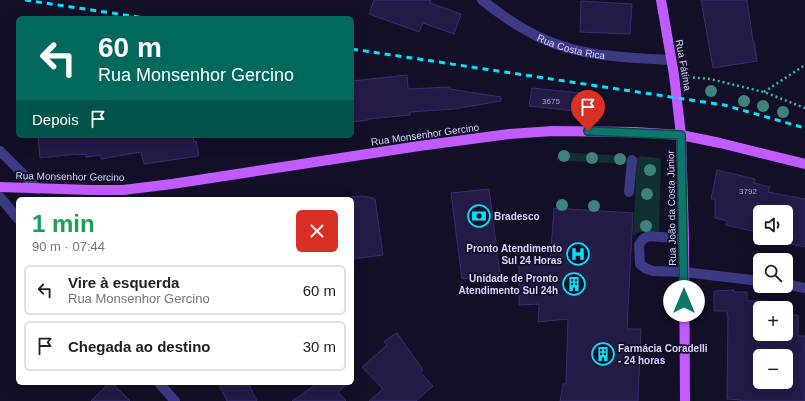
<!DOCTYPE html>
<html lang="pt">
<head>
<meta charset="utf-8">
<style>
  body { margin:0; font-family:Helvetica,sans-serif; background:#f6f6f6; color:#222; height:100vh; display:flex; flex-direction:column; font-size:15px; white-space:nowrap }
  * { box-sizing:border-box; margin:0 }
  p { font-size:13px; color:#767676 }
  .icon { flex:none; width:22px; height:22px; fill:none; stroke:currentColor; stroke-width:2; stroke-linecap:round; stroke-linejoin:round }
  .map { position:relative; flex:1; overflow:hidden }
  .sheet { position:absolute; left:16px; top:197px; width:338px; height:188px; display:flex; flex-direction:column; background:#fff; border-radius:6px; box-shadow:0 4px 16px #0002 }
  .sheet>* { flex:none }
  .guide { position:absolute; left:16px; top:16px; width:338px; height:122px; border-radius:6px; box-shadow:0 4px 16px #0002; background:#00695c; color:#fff; overflow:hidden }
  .tools { position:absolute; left:753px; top:205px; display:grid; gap:8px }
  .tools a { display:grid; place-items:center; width:40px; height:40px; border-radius:6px; background:#fff; box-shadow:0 4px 16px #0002; font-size:20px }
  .pin { position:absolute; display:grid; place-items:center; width:34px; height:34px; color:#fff; margin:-41px -17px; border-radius:50% 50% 50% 0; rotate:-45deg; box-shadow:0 0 4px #0007 }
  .pin .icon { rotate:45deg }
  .me { position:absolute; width:44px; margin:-22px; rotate:0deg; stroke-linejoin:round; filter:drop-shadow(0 0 3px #0008) }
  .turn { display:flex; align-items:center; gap:14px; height:84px; padding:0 16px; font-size:18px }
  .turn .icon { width:52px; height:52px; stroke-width:2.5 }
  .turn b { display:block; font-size:28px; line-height:34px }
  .then { display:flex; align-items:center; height:38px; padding:0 16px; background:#0003; gap:8px; font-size:15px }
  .round { display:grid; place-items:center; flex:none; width:42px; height:42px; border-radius:6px; background:#f6f6f6 }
  .head { display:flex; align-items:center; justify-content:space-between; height:68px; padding:0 16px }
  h1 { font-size:24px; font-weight:700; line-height:30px; color:#1e9e55 }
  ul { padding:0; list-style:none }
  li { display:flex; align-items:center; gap:12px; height:50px; margin:0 8px 6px; padding:0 8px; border:2px solid #e0e0e0; border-radius:6px }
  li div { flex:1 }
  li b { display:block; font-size:15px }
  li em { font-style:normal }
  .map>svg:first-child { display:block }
  .green { fill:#12302f }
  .building { fill:#241b47; stroke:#3b2d73; fill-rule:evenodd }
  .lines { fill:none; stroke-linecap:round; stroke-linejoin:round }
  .path { stroke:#2fb8b0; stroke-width:2.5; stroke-dasharray:2 3; stroke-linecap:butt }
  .minor { stroke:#3d3a85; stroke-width:10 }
  .major { stroke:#c25bff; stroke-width:10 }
  .rail { stroke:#00e5ff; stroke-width:3; stroke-dasharray:6 5; stroke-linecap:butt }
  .tree { fill:#3d827b }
  .route-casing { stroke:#0a4d48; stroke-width:10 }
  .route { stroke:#0f766e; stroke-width:7 }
  .labels { text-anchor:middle; stroke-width:3.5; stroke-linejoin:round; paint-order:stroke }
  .number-label { font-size:8px; fill:#aca6d1 }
  .street-label { font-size:10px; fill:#d9d4ff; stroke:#130f26 }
  .poi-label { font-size:10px; font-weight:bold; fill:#d9d4ff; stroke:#130f26; text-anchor:start }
</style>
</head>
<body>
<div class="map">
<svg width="805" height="401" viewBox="0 0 805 401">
  <rect width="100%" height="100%" fill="#130f26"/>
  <path class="green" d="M560,152L625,156L627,158L626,164L556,160Z
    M640,156L659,158L661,160L659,231L639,232L633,236L637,158Z"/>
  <path class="building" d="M374,0H431L430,3L461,14L454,34L423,23L419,32L369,14Z
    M701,0H747L753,41H754L757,61L713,68Z
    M581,1L632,4L630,34L580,32Z
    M407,75L408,89L450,87V89L501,97V101L454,109L410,112V115L368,119V120L352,122V81Z
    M532,88L590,94L587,110L574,109V111L529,106Z
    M38,136H193L194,142L196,141L199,156L144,164L141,152L101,159V155L86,157V154L77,155V154L40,158Z
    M717,170L755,179L754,183L770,187L768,192L805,199V247L767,239V238H786V212H760V233L726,225L727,221L715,218V199H711Z
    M489,189L500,274L462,279L451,193Z
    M362,196L369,197L375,199L383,255L352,259V197Z
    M554,208L633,213L627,329H641L638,401H560L563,384H566L568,319L538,322L539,304L519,305V262L550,263Z
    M734,290V292H747V301H768V308H760V334H786V315H798V336H805V401H741V400L727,399L728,315H727V311H714V291ZM760,356H786V382H760Z
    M397,333L423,370L420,372L433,386L416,401H369L383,389L362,367L387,345L384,341Z
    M109,383H112L130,401H91Z
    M218,383H248L257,401H227Z
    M318,383H348L338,392L346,401H292Z"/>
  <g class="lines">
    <path class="path" d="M688,77L710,79L764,92L805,108
      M764,92L805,65"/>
    <g class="minor">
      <path id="s1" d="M482,0C495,10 508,20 522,28C569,57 619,57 671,60"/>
      <path d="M0,151L38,189"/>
      <path d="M629,192L632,160"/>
      <path d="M0,197L18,219"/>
      <path d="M684,239L649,236L643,239L639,245L640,264L645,268L653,271L684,272L760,281"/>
      <path d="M786,284L805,288"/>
      <path d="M159,383L175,401"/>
    </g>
    <path class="major" d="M661,0L674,75L681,135L684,239L685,401
      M0,187L91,190H123L172,184L419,146L509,134L553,131L634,132L681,135L720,143L805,164"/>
    <path class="rail" d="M25,0L145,18
      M352,49L724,105L805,128"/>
  </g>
  <g class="tree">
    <circle cx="711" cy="91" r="6"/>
    <circle cx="744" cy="101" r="6"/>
    <circle cx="763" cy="106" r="6"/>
    <circle cx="783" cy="112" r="6"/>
    <circle cx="564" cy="156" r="6"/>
    <circle cx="592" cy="158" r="6"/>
    <circle cx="620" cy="159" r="6"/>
    <circle cx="650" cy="170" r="6"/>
    <circle cx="647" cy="194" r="6"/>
    <circle cx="562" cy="205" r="6"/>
    <circle cx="594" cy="206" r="6"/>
    <circle cx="646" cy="226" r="6"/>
  </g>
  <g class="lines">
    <g class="route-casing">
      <path id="route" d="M588,131L681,135L684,301"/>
    </g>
    <use href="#route" class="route"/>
  </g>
  <defs>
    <g id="bank-ring" transform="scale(1.15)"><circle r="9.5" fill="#130f26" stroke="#00e5ff" stroke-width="1.5"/><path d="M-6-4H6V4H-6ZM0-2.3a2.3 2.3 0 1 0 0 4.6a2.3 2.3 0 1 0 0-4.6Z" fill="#00e5ff"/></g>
    <g id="hospital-ring" transform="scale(1.15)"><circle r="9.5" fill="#130f26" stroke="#00e5ff" stroke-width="1.5"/><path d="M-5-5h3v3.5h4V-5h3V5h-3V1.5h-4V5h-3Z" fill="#00e5ff"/></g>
    <g id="building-ring" transform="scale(1.15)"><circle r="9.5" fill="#130f26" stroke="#00e5ff" stroke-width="1.5"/><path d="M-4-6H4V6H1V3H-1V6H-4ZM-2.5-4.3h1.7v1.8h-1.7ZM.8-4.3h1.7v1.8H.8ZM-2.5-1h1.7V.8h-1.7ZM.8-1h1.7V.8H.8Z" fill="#00e5ff"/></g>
  </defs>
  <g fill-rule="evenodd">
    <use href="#bank-ring" x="479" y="216"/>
    <use href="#hospital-ring" x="578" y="254"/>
    <use href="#building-ring" x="574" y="284"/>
    <use href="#building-ring" x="603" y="354"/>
  </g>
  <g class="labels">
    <g class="number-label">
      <text x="551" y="104">3675</text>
      <text x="748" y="194">3792</text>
    </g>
    <g class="street-label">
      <text dy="4" stroke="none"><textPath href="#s1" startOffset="102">Rua Costa Rica</textPath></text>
      <text transform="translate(684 65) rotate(80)" y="4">Rua Fátima</text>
      <text transform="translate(425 134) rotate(-8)" y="4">Rua Monsenhor Gercino</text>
      <text transform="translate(70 176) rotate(1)" y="4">Rua Monsenhor Gercino</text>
      <text transform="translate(671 208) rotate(-91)" y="4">Rua João da Costa Júnior</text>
    </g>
    <g class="poi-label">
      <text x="494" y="220">Bradesco</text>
      <text x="562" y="252" text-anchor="end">Pronto Atendimento<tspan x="562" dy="12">Sul 24 Horas</tspan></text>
      <text x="558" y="282" text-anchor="end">Unidade de Pronto<tspan x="558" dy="12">Atendimento Sul 24h</tspan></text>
      <text x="618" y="352">Farmácia Coradelli<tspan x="618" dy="12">- 24 horas</tspan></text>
    </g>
  </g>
</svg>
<div class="tools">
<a><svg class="icon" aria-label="sound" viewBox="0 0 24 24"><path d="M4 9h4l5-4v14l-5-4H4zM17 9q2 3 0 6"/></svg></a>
<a><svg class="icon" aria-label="search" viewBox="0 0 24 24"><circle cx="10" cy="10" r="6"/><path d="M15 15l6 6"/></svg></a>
<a>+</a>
<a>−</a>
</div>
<div class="pin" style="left:588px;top:131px;background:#d93025"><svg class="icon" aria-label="arrive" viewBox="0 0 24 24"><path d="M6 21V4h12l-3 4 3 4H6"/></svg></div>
<svg class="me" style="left:684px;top:301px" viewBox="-20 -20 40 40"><circle r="19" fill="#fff"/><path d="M0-13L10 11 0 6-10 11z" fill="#0f766e"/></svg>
<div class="guide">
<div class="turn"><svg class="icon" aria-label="left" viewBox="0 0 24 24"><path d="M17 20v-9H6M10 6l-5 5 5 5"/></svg><div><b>60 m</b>Rua Monsenhor Gercino</div></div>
<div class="then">Depois<svg class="icon" aria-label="arrive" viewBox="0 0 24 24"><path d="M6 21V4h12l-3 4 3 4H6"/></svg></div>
</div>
<section class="sheet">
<div class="head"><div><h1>1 min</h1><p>90 m · 07:44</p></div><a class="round" style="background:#d93025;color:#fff"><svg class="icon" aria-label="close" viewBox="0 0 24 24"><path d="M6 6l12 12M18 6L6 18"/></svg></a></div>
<ul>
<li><svg class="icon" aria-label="left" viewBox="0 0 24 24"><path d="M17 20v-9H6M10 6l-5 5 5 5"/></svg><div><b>Vire à esquerda</b><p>Rua Monsenhor Gercino</p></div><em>60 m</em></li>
<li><svg class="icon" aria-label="arrive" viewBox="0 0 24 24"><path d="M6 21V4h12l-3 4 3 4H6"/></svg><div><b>Chegada ao destino</b></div><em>30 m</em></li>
</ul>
</section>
</div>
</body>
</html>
